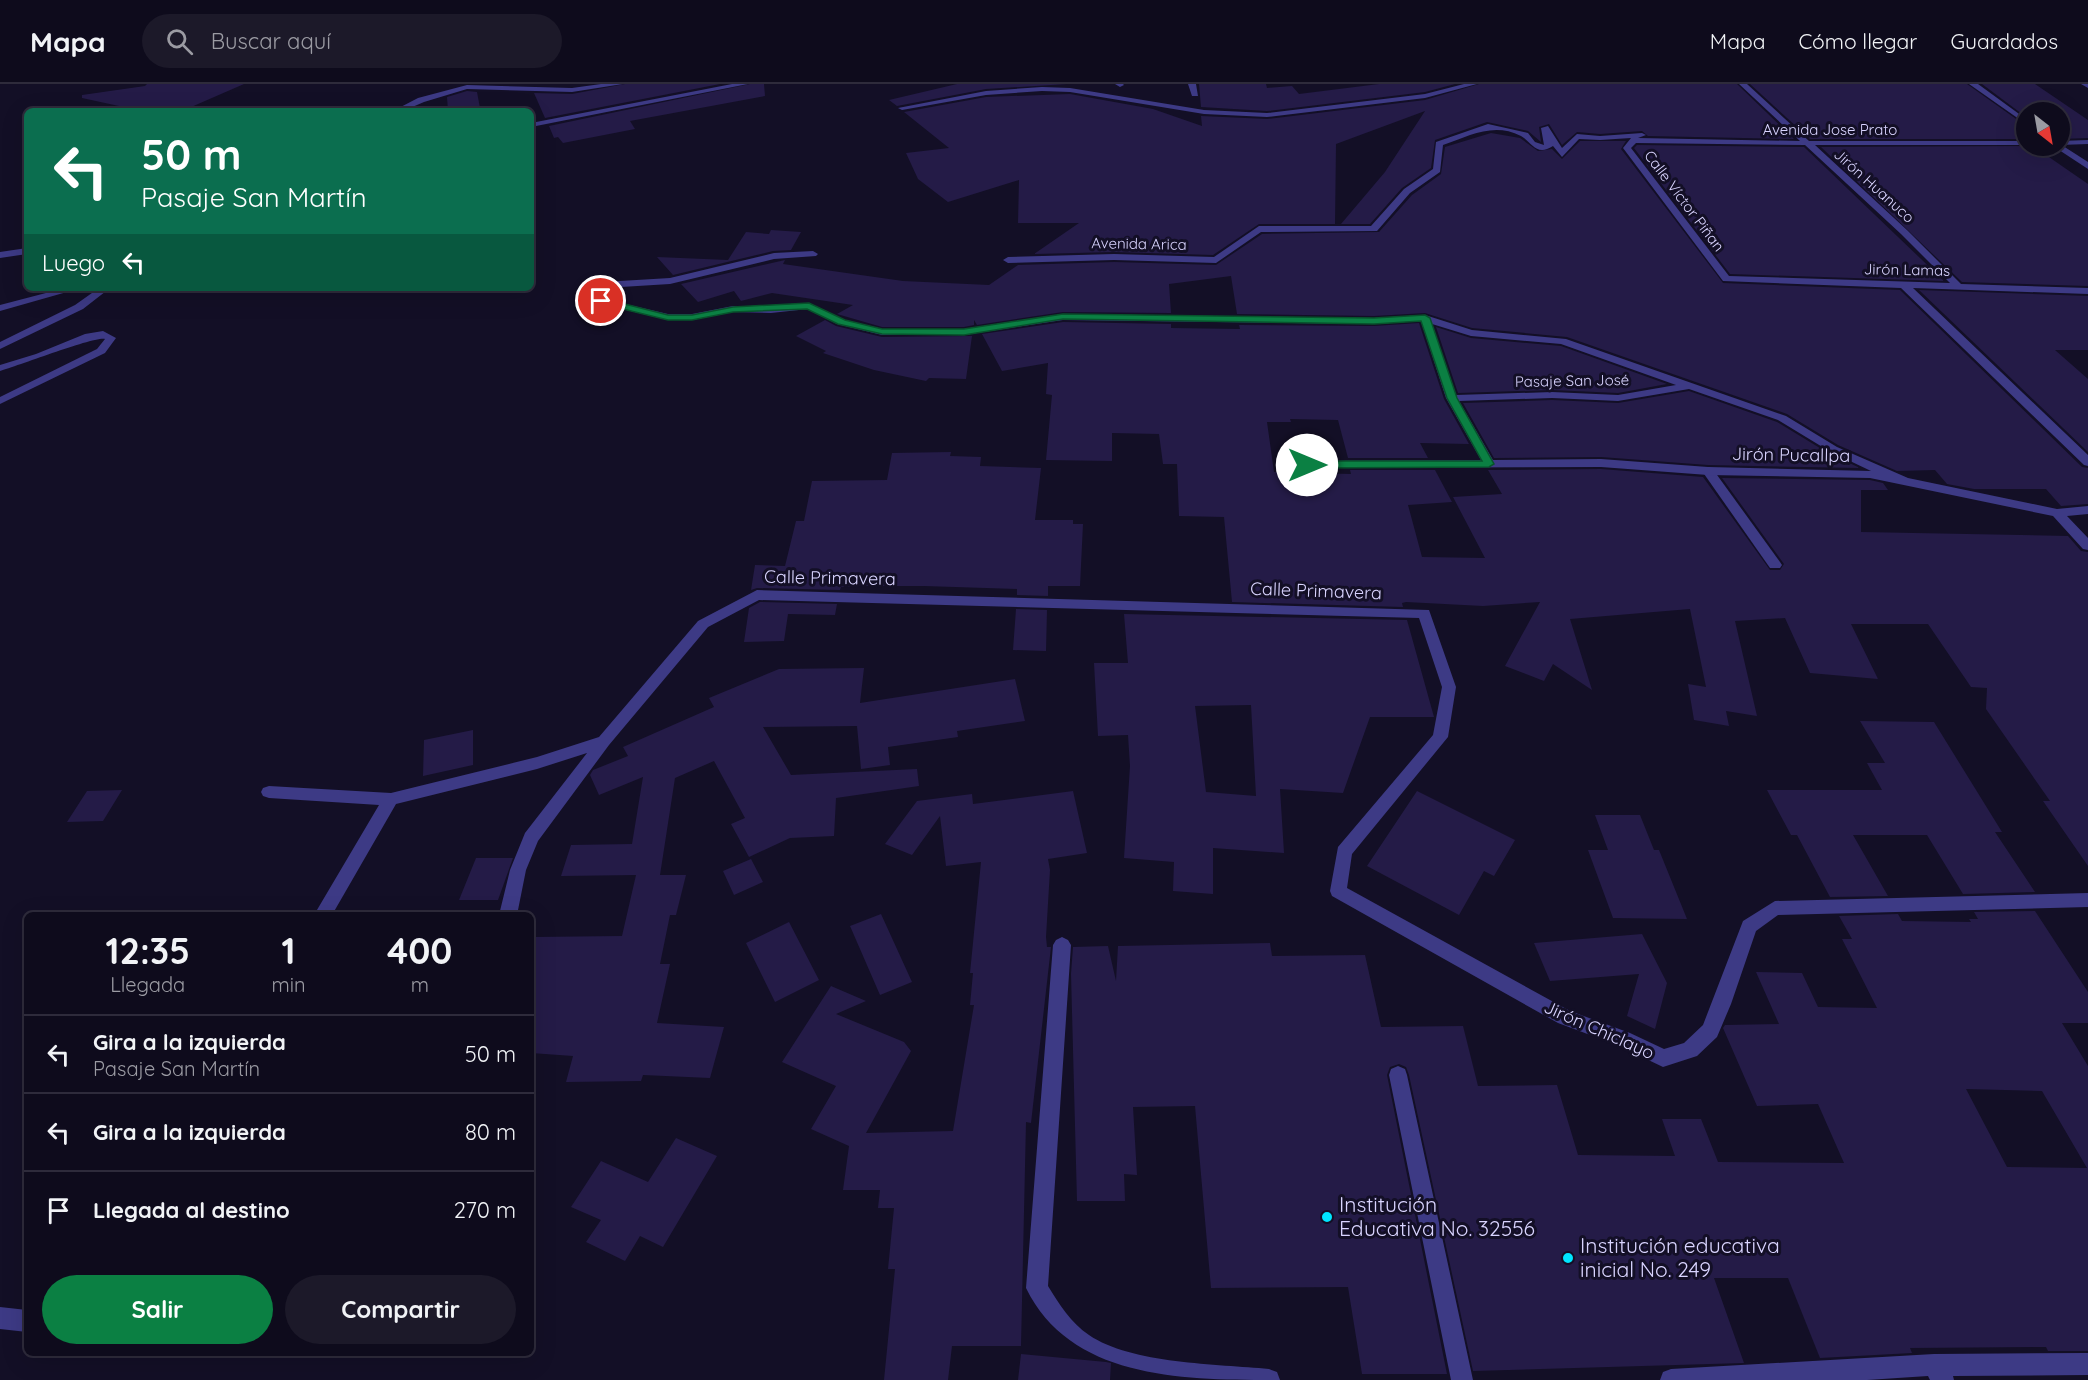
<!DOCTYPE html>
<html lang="es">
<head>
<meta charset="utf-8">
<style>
  body { margin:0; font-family:Quicksand,sans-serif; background:#1c1929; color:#f1f3f6; height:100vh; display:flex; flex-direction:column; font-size:22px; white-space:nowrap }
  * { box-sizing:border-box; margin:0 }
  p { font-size:20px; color:#9b9ba3 }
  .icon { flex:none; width:33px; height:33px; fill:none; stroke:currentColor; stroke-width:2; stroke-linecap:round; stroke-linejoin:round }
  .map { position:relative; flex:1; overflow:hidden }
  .details { position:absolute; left:24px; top:828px; width:510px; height:444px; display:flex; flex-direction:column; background:#0e0b1c; border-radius:9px; box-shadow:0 6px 24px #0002,0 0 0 2px #2e2b3b }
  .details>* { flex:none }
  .hud { position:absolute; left:24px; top:24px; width:510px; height:183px; border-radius:9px; box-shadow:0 6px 24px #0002,0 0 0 2px #2e2b3b; background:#0b6e4f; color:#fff; overflow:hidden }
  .needle { width:39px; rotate:149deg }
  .controls { position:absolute; left:2016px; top:18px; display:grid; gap:12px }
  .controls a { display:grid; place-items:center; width:54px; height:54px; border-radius:50%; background:#0e0b1c; box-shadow:0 6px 24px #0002,0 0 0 2px #2e2b3b; font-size:30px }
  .pin { position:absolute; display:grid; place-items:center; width:51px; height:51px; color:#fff; margin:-26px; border:3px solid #fff; border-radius:50%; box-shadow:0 2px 6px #0007 }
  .me { position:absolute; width:66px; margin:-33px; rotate:90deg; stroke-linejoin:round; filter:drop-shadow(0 0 4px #0008) }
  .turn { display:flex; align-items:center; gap:21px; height:126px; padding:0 18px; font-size:27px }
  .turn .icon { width:78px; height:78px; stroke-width:2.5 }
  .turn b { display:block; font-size:42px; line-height:51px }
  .then { display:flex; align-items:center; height:57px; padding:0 18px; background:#0003; gap:12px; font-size:22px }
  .eta { display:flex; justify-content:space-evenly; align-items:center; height:102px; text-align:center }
  .eta b { font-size:36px; font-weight:800; line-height:42px }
  .cta { display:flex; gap:12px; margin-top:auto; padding:12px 18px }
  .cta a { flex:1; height:69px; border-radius:36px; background:#0b8043; color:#fff; font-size:24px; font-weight:800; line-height:69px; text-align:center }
  .cta a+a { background:#1c1929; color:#f1f3f6 }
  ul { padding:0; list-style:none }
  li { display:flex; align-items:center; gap:18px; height:78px; padding:0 18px; border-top:2px solid #2e2b3b }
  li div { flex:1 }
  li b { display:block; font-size:22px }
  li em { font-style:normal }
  header { display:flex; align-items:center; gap:36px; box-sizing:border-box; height:84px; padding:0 30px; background:#0e0b1c; border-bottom:2px solid #2e2b3b }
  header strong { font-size:28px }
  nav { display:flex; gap:33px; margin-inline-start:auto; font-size:21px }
  .search { width:420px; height:54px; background:#1c1929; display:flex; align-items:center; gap:15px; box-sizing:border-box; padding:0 21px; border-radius:33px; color:#9b9ba3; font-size:22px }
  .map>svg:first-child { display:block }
  .building { fill:#241b47; fill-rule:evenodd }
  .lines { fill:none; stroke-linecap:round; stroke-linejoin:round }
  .service { fill:#3d3a85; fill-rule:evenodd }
  .minor { fill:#3d3a85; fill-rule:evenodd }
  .tertiary { fill:#3d3a85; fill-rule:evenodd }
  .route { fill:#0b8043; stroke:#07532c; stroke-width:1.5 }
  .poi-dot { fill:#00e5ff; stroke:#130f26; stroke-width:2 }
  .labels { text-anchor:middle; stroke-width:6; stroke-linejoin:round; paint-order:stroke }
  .far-street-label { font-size:15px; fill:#d9d4ff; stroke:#130f26 }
  .street-label { font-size:18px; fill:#d9d4ff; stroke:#130f26 }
  .near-poi-label { font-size:21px; fill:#d9d4ff; stroke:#130f26; text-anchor:start }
</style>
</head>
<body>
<header>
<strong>Mapa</strong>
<div class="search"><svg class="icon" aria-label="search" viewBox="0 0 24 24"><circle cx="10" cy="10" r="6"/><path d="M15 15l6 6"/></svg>Buscar aquí</div>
<nav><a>Mapa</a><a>Cómo llegar</a><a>Guardados</a></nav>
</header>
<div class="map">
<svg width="2088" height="1296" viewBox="0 0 2088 1296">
  <rect width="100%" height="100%" fill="#130f26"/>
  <path class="building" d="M147,0H244L182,27H142L82,14V11L145,2Z
    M625,0H720L545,34L534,9L572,10Z
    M750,0H764L765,12L630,37L635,45L563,59L558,53L554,54L549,42Z
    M957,0H1067L986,5L897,22L889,16Z
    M1199,0H1266L1267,4L1292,2L1299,10L1379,0H1455L1425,8L1267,27L1201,23Z
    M1479,0H1737L1794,55L1648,52L1642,47L1600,50L1577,48L1562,61L1549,40L1539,43L1541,58L1528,47L1487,38L1435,56L1431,84L1402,104L1370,140H1341L1385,88L1425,27L1336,60L1335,140H1259L1213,171L1114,168L1034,170L1079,139H1018L1019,96L948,118L918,95L906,69L949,64L904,28L986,13L1070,10L1153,25L1202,42L1201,32L1267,35L1425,16Z
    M1750,0H1967L2026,42V55H1810Z
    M1982,0H2035L2088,36V54L2060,55V28H2026V33Z
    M467,7L477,8L480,24L448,27L447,13Z
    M1491,49L1520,54L1538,67L1552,65L1562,75L1580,57H1626L1621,65L1723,199L1900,206L2082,383L2088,384V420L2061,422L2046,405H1974L1947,400L1935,386L1897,387L1838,361L1787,330L1567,253L1472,244L1425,229L1374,232L1237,230L1231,192L1169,200L1171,229L1063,228L977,241L974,236V241L964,243H882L837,230L853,221L772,209L741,217L734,207L698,218L681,200L785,176L783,180L903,197L989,201L1018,181L1114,178L1216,181L1262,150L1379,148L1412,111L1441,90L1445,63Z
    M1637,61L1804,63L1944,197L1730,190L1634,64Z
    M2028,62H2033L2088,100V202L1962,198L1821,63Z
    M771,146L801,148L791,166L773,167L673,191L657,173L728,176L746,148L769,150Z
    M1919,206L2088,212V266H2055L2088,295V368Z
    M825,236L836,242L882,253L972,252L966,295L929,294L926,297L874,286L823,269L826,267L796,252Z
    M1063,238L1171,240V244L1240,245L1239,241L1374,242L1419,239L1444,315L1469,360L1420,359L1428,374H1348L1338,336L1290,335L1291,338H1267L1274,388L1351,390L1350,386H1435L1452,418L1408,421L1422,473L1485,474L1453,413L1502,410L1488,386L1601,385L1703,393L1770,486H1780L1784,480L1722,394L1870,396L1883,399L1888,406H1861V448L2068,452L2081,467L2088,468V782L2043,717H2050L1986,625L1987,604L1971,603L1928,540H1851L1878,595L1810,589L1785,534L1735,537L1757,632L1726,627L1729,642L1694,636L1688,600L1706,603L1690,525L1570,535L1592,606L1553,580L1544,597L1505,582L1540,518L1483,522L1406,518L1402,519L1403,523L1232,518L1224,433L1179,432L1177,380H1163L1159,350L1112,349V377L1046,376L1052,311L1046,310L1048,279L1002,287L982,250Z
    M1436,243L1471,254L1561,262L1667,300L1618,309L1552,306L1458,309Z
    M1689,307L1777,338L1828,369L1860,384L1708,381L1601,373L1494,374L1463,319L1552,316L1618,319Z
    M951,368L950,372L981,373L980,382L1041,384L1035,436H1073V440H1083L1080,502H1048V512L1017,511V505L924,502H857L841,503L840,506L757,504L751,506L755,481L785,482L796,437H804L812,397L887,396L892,369Z
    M760,518L837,520L835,531L788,530L784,557L744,558L749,524Z
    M1016,525L1047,526L1046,567L1013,566Z
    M1124,530L1407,536L1434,633H1370L1343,709L1280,705L1284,769L1213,764V810L1173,807L1174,778L1124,774L1130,682L1128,651L1098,652L1094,579H1128ZM1251,621L1256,712L1206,708L1195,622Z
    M864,584L860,619L1015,595L1025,637L957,647L958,653L888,663L890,681L861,685L857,642L763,643L791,691L917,685L919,702L836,714L834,752L790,754L749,773L731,740L745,734L714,677L675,694L660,791H686L676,831H670L660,880H670L657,939L724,943L710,994L643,991L641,997L566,998L573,972L531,969V863L534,853L622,852L636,791L561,792L571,761L632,760L643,693L599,711L590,691L593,686L628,672L623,663L714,623L709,614L779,585Z
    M1860,637L1934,638L2002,748H1995L2035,808L1963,810L1927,751H1853L1888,812L1830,813L1797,751H1791L1767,706H1882L1867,679H1885Z
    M473,646V681L423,692L424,656Z
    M122,706L103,737L67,738L87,707Z
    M1073,707L1087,769L1048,775L1050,786L1046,853L1047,863H1051L1031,1039L1026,1038L1021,1262H952L948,1296H884L895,1185H888L894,1124H878L880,1106H843L849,1062L811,1045L836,1002L782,978L831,902L866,917L836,930L904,958L911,967L866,1049L953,1047L974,921H970L973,889H970L981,778L946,782L940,732L912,771L885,760L917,717L972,710L973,720Z
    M1417,707L1515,756L1494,792L1484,787L1459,831L1367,782Z
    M1595,731H1640L1654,766H1659L1687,835L1613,834L1588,766H1608Z
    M476,774H513L498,816H459Z
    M751,775L763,798L734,811L723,787Z
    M2035,827L2088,908V939H2062L2088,982V1267H2048L2046,1263L1910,1264L1912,1269L1820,1274L1788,1194H1714L1744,1279L1473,1287L1409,991L1406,983L1399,980L1390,983L1387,991L1447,1290H1362L1348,1203L1211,1204L1195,1022L1133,1023L1137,1091L1124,1090L1125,1117H1077L1071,890L1073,863L1108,862L1116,897L1118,862L1270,859L1272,872L1365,871L1381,943L1463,942L1478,1002L1557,1001L1578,1071L1675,1072L1662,1035H1701L1718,1078L1844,1079L1818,1020L1757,1022L1723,944L1725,941L1779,940L1756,888L1802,889L1818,923L1877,924L1842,855H1852L1839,832L1898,830L1902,837L1971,838L1969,835H1978L1974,828ZM1966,1005L2042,1007L2087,1084L2007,1083Z
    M881,830L912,898L880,911L850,842Z
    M789,838L819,896L775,918L746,859Z
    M1642,850L1667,899L1655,945L1627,932L1639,890L1550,897L1534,859Z
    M676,1054L717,1072L663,1163L640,1152L625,1177L586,1158L601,1136L571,1123L601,1077L648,1098Z
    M1021,1270L1106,1278L1111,1279L1110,1296H1018Z"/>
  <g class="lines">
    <path class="service" d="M1708,383L1712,384L1780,478L1782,481L1780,484H1770L1702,387Z"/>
    <path class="minor" d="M601,0H623L572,8L467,5L424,18L403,27H393L418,14L467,1L572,4Z
      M732,0H748L531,43V39Z
      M1115,0H1123L1124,1L1120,3Z
      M1188,0H1196L1198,12H1192Z
      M1464,0H1477L1425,14L1267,33L1204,30L1070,8L1042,7L986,11L902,26L898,24L986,7L1042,3L1070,4L1204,26L1267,29L1425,10Z
      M1739,0H1747L1809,57H2026V61H1815L1907,146L1961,200L2088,204V210L1913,204L2088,371V382L2084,381L1901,204L1723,197L1623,64L1631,54L1600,56L1579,55L1562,73L1553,62C1536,73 1532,58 1521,52C1493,38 1470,52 1443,61L1440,88L1410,109L1377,147L1261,148L1216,179L1114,176L1008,179L1003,176L1008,173L1114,170L1214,173L1259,142H1371L1404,105L1433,85L1436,58L1488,40L1528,49L1535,58L1544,61L1541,44L1548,42L1562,64L1577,50L1600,52L1642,49L1646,51L1638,54L1800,57ZM1636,59L1805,61L1901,150L1950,199L1729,192L1631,64Z
      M2081,0H2088V4Z
      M2088,56V60L2060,61V57Z
      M27,164V170L0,174V168Z
      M813,167L818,170L816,172L774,175L670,200L605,204L598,207L597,210L604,215L668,230H692L733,222L771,223L809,219L845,236L882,245H964L1063,230L1374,234L1425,231L1472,246L1566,255L1786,332L1837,363L1908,394L2057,425L2088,422V430L2067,432L2088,454V466L2083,465L2053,432L1870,394L1708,391L1601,383L1281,384V378L1285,377L1481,376L1446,314L1421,237L1374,240L1063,236L964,251H882L837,240L808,225L771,229L733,228L692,236H668L597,219L587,211L589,203L603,198L670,194L774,169ZM1432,240L1471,252L1561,260L1676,301L1618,311L1552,308L1456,311ZM1689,305L1778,336L1829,367L1871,387L1708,383L1601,375L1493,376L1459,317L1552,314L1618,317Z
      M65,204H81L0,227V221Z
      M99,204H110L83,225L0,265V258L75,221Z
      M103,247L116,254L105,269L0,320V313L97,265L105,255C95,252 18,282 0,287V281L36,270L85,250Z
      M757,506L1429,526L1456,603L1448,653L1352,770L1347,804L1570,927L1630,949L1664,965L1684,959L1703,941L1743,837L1775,817L2088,809V823L1778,831L1756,847L1731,920L1717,953L1697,972L1663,983L1617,961L1558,939L1332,812L1330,807L1338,763L1433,651L1442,603L1419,534L759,516L708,543L609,661L538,757L526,786L517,831H499L510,786L525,749L587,669L537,685L396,720L332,831H314L379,721L269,714L263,712L261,708L263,704L269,702L391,709L537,673L599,653L698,537Z
      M1062,853L1068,856L1071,861L1048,1202C1059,1220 1071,1239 1089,1251C1131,1280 1218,1280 1269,1285L1277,1288L1280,1296C1184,1296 1071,1296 1026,1204L1053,861L1056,856Z
      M1398,982L1405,985L1407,991L1473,1296H1451L1389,991L1391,985Z
      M0,1223L27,1226V1248L0,1245Z
      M2088,1269V1291L1953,1292L1954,1296H1930L1928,1292L1867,1296H1660L1663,1288L1671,1285L1934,1270Z"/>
    <path class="tertiary" d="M1969,0H1978L2026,35V40Z
      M2060,60L2088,78V85L2056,64L2055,62Z"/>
  </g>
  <path class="route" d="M601,214L668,231H692L733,223L809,219L845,236L882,245H964L1063,230L1374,234L1425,231L1430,234L1457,314L1494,380L1489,383L1307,384L1302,381L1307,377H1482L1447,314L1421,237L1374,240L1063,235L964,251L882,250L838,240L807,225L733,228L692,236H668L598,219V215Z"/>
  <g class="poi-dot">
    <circle cx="1327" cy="1133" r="6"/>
    <circle cx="1568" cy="1174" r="6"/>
  </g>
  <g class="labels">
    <g class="far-street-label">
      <text x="1830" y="51">Avenida Jose Prato</text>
      <text transform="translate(1874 102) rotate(42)" y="5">Jirón Huanuco</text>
      <text transform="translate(1684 117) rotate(53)" y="5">Calle Víctor Piñan</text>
      <text transform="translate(1139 160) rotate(1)" y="5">Avenida Arica</text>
      <text transform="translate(1907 186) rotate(1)" y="5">Jirón Lamas</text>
      <text transform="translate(1572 297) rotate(-1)" y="5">Pasaje San José</text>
    </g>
    <g class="street-label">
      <text transform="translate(1791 371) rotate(1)" y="6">Jirón Pucallpa</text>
      <text transform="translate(830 494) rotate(1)" y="6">Calle Primavera</text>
      <text transform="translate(1316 507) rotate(2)" y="6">Calle Primavera</text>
      <text transform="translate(1599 946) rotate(24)" y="6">Jirón Chiclayo</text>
    </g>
    <g class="near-poi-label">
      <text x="1339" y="1128">Institución<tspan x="1339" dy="24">Educativa No. 32556</tspan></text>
      <text x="1580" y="1169">Institución educativa<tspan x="1580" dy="24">inicial No. 249</tspan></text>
    </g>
  </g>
</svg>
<div class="controls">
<a><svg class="needle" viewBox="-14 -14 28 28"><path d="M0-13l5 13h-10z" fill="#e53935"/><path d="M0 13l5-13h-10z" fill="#9b9ba3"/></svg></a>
</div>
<div class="pin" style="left:601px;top:217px;background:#d93025"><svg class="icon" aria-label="arrive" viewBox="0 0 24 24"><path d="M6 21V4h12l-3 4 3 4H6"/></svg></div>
<svg class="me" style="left:1307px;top:381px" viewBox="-20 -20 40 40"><circle r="19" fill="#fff"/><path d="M0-13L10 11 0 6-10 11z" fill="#0b8043"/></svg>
<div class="hud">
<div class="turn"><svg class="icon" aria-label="left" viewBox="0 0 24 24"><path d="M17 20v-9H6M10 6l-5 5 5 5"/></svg><div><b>50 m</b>Pasaje San Martín</div></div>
<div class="then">Luego<svg class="icon" aria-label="left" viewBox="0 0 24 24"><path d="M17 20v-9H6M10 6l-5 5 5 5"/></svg></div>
</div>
<section class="details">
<div class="eta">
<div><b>12:35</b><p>Llegada</p></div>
<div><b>1</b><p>min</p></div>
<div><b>400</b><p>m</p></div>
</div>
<ul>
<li><svg class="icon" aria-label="left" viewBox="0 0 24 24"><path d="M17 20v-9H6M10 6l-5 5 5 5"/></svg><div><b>Gira a la izquierda</b><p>Pasaje San Martín</p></div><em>50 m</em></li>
<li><svg class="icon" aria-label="left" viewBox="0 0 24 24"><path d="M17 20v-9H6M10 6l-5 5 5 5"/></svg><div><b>Gira a la izquierda</b></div><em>80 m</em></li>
<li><svg class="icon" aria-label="arrive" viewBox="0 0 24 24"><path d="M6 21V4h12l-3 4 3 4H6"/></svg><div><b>Llegada al destino</b></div><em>270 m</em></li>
</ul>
<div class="cta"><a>Salir</a><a>Compartir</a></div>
</section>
</div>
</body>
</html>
